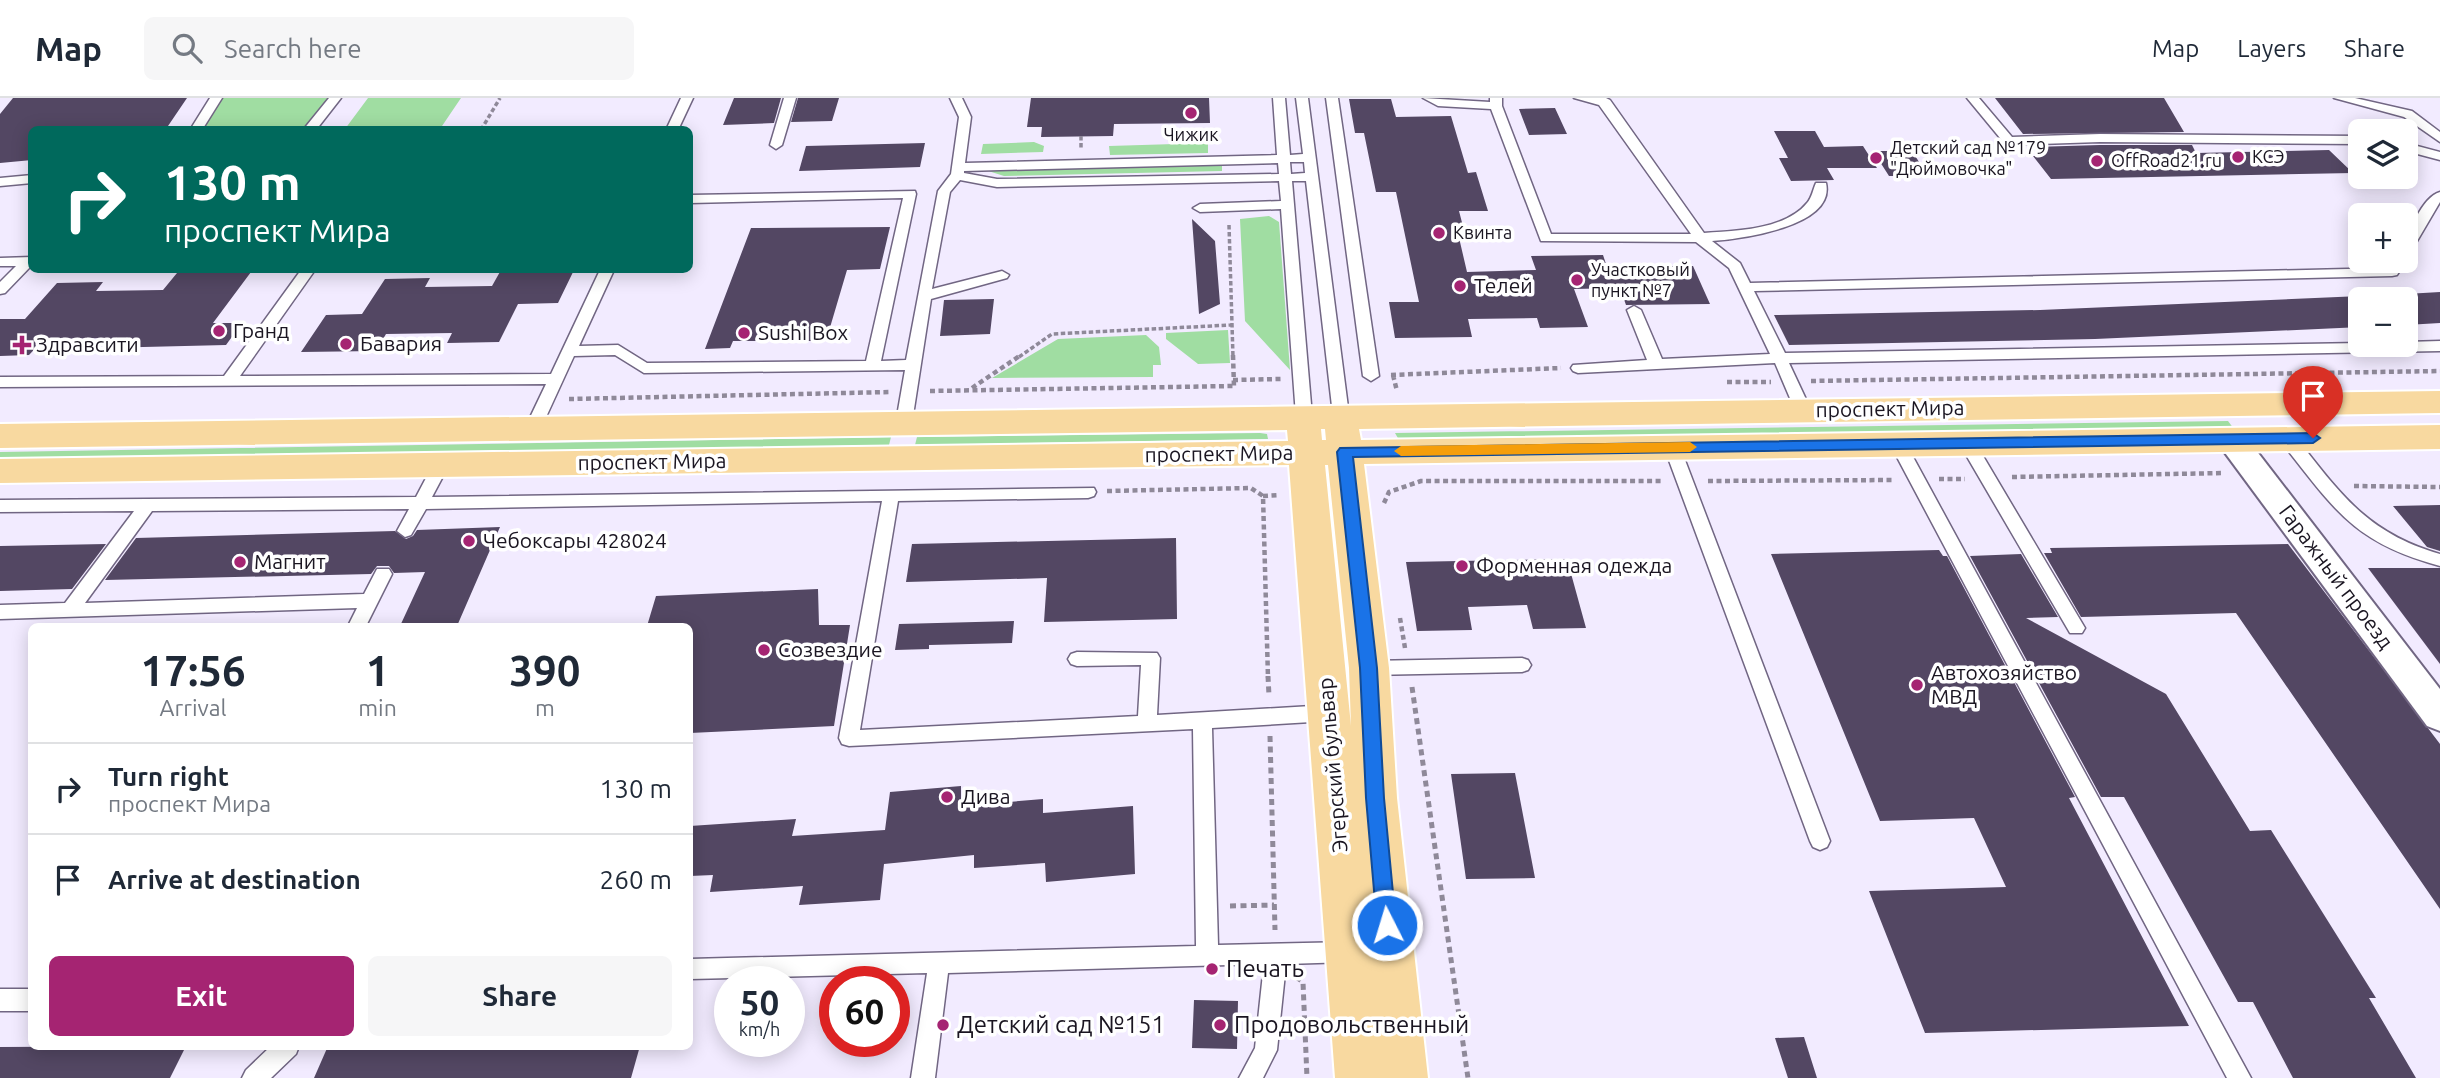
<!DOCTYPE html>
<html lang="en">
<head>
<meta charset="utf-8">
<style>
  body { margin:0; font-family:Ubuntu,sans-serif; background:#f6f6f7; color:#1f2937; height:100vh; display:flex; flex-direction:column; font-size:26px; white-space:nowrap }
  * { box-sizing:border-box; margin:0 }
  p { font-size:23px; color:#747a83 }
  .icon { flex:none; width:38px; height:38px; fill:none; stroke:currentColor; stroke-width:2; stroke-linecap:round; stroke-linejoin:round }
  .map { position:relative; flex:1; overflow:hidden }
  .drawer { position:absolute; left:28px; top:525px; width:665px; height:427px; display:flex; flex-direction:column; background:#fff; border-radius:10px; box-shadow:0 4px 18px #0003 }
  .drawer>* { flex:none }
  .top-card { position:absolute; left:28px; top:28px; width:665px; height:147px; border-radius:10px; box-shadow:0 4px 18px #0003; background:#00695c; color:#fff; overflow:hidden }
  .fabs { position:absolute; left:2348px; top:21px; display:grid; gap:14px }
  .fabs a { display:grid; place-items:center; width:70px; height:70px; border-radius:10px; background:#fff; box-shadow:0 4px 18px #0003; font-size:35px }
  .speed { position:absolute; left:714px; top:868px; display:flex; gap:14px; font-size:35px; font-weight:700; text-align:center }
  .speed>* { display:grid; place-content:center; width:91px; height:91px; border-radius:50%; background:#fff; box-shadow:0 4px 18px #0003; line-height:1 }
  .speed small { font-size:18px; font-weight:400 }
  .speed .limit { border:10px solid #d22; background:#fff; color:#111 }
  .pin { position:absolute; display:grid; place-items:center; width:60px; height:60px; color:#fff; margin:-72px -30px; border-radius:50% 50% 50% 0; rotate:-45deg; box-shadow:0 0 7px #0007 }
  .pin .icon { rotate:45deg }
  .me { position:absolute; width:77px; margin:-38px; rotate:355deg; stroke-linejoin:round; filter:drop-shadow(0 0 5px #0008) }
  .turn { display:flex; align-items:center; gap:24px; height:147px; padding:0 21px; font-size:32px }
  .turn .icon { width:91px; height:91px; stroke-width:2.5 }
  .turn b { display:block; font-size:49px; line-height:60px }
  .eta { display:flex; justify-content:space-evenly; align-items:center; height:119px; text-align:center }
  .eta b { font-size:42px; font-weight:700; line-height:49px }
  .cta { display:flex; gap:14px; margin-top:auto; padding:14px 21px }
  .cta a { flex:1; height:80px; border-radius:10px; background:#a52472; color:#fff; font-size:28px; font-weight:700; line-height:80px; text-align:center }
  .cta a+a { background:#f6f6f7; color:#1f2937 }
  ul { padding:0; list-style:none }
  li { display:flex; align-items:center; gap:21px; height:91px; padding:0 21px; border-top:2px solid #e0e1e3 }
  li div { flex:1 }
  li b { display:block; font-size:26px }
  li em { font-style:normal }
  header { display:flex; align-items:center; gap:42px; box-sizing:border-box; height:98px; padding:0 35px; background:#fff; border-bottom:2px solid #e0e1e3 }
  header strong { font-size:33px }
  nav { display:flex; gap:38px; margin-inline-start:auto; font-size:24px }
  .search { width:490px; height:63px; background:#f6f6f7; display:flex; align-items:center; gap:18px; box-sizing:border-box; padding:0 24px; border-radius:10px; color:#747a83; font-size:26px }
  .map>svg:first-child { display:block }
  .green { fill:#a0dda2 }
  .building { fill:#534763 }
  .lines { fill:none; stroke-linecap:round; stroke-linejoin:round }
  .service-casing { stroke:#716683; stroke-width:3 }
  .minor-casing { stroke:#716683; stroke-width:4 }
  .primary-casing { stroke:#fff; stroke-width:4 }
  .path-far2 { stroke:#8f8999; stroke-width:3.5; stroke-dasharray:4.5 2.5; stroke-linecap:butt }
  .path-far1 { stroke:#8f8999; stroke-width:4.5; stroke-dasharray:5 3.5; stroke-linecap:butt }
  .path { stroke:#8f8999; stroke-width:5; stroke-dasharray:6 4.5; stroke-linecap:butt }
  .service { fill:#fff; fill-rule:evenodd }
  .minor { fill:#fff; fill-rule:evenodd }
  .primary { fill:#f8d9a0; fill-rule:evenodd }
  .route { fill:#1a73e8; stroke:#114b97; stroke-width:2 }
  .slow { fill:#f59e0b }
  .poi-dot { fill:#a52472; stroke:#fff; stroke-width:2.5 }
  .labels { text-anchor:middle; stroke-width:7; stroke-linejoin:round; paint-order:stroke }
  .far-poi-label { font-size:18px; fill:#1a1521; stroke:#fff; text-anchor:start }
  .poi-label { font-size:21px; fill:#1a1521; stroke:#fff; text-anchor:start }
  .street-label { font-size:21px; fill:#1a1521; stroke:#fff }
  .near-poi-label { font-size:24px; fill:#1a1521; stroke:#fff; text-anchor:start }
</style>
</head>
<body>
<header>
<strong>Map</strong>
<div class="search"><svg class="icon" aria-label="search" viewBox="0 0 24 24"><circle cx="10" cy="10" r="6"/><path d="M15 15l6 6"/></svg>Search here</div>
<nav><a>Map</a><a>Layers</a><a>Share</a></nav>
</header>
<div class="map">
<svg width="2440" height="980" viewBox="0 0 2440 980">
  <rect width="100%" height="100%" fill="#f2ebff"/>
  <path class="green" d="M223,0H330L304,31L202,32Z
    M368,0H461L440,31H345Z
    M1034,44L1044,48L1043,54L981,56L983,46Z
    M1208,45V55L1110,57L1109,48Z
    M1222,66V73L1004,78L979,70Z
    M1269,118L1279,124L1290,272L1245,223L1240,121Z
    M1228,232L1230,265L1198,266L1166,241V235Z
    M1146,237L1159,249L1161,267H1153V279L992,280L1058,241Z
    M2228,323L2234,331L1399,342L1395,335Z
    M1260,335L1267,336L1268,341L915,347L917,339Z
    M891,339L889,347L0,363V354Z"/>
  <path class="building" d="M13,0H187L168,28L152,29L150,32H32V62L0,65V16Z
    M734,0H781L774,25L723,27Z
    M798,0H839L832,23L791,24Z
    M1031,0H1209L1210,25L1114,26L1113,38L1041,39L1042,29H1027Z
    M1995,0H2164L2184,34L2023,36Z
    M1349,1H1391L1396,19L1451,18L1468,75L1476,74L1488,113H1459L1465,136L1460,144L1467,174L1536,172L1531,158L1603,157L1607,169L1693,168L1710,206L1626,207L1620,190L1574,191L1588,229L1540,230L1537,220L1468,221L1472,239L1395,240L1389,204H1419L1396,94H1376L1364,35H1355Z
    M1555,10L1567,36L1529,37L1519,11Z
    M1774,33H1815L1824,49L1863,48L1877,70H1827L1834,82L1791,83L1779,60H1788Z
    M925,45L920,69L799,73L806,48Z
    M2100,47H2192L2196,55L2329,52L2353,75L2051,81L2033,58H2040L2033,49Z
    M1873,53H1912L1928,78H1889Z
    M1192,121L1215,143L1220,206L1199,216Z
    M890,129L880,171L847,172L826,243H733L730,250L705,251L751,130Z
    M501,172H574L558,205L518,206L499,244L447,245L452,235L386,236L376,253L301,254L326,217L362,216L385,181L430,180L425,189L492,188Z
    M251,174L213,225H242L226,247L102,250L110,240L44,241L29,257L0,258V221H25L57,185L103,184L96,193L163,192L177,175Z
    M2440,194V225L2406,227V196Z
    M2361,198V229L2095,241L1789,247L1774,217L2040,212Z
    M994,201L990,236L940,238L944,202Z
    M2440,407V453L2427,449L2393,408Z
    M500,429L457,528H400L425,474L394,475L389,468H377L371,476L105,482L136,440L395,433L406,441L413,438L417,432Z
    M1176,440L1177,521L1044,524L1047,480L906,484L912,446Z
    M106,446L72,491L0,493V448Z
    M2288,446L2440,646V811L2236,515L2081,519L2044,455H2052L2050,450Z
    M1939,452L1943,458H1947L2075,699L2069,700L2189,928L1925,935L1869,793L2006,789L1974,720L1880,723L1771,456Z
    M2021,456L2058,519L2026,520L2166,596L2250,733L2271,732L2376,900H2369L2416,980H2293L2253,904H2238L2124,699H2101L1970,458Z
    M1567,461L1586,530L1533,531L1527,507L1468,509L1472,532L1417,533L1406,464Z
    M2368,470H2440V566Z
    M818,491L819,527H850L834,628L690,635V528H647L656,498Z
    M1014,523L1012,545L929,547V551L895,552L899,526Z
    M1515,675L1535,780L1466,781L1451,676Z
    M961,688V708L1043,701V715L1133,708L1135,776L1046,784L1045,765L974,770V757L884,766L880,802L799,807L803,788L710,794L713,777L690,778V728L796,721L792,738L885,732L890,694Z
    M1194,902L1238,903L1237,951L1192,950Z
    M1804,939L1817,980H1788L1775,940Z
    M186,948L170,980H0V949Z
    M328,948H640L631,980H314Z"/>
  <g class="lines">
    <g class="service-casing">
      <path id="service" d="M210,0H222L202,32H190Z
        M329,0H341L316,32H303Z
        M681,0H693L678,32H666Z
        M784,0H796L782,47L776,51L770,47Z
        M950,0H962L971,19L965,65L1277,57L1273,0H1285L1290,57L1303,56L1296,0H1308L1349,317L1346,321L1341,322L1333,317L1306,83H1292L1312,318L1304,323L1296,318L1281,111L1200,114L1193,110L1200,106L1281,103L1279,83L997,89L960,82L950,94L932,191L1002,173L1009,177L1007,180L931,201L912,324L904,329L896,324L905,272L644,275L615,257L574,258L541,330L533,335L525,330L546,286L0,289V279L224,278L301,172H315L240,278L551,276L600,172H614L579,248L618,247L647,265L866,263L903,100L690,105V97L915,93L916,96L881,263L906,262L938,93L951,76L959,19ZM1290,64H1304L1305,75L1291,76ZM1278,65L1279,76L997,81L964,75V73Z
        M1326,0H1338L1379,278L1371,283L1363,278Z
        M1423,0L1490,4V0H1502V8L1551,136H1691L1599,7L1574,0H1606L1610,2L1704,135C1735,133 1785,132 1807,105C1812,100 1813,91 1816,85H1826C1836,129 1739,141 1712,143L1740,165L1750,185L2388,170L2392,163H2406L2397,177L2392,178L1754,193L1785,255L2361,245L2406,247V244L2440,243V253L1789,265L1811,312L1803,317L1795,312L1775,265L1578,275L1573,273L1571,270L1573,267L1647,262L1627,212L1634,208L1641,212L1662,261L1770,256L1729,170L1696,144L1541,143L1491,11L1438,8Z
        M1967,0H1979L2012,39L2100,36L2361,38V46L2100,44L2009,47L2005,46Z
        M2334,0H2355L2412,13L2440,34V44L2404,19Z
        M2406,45L2440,54V62L2406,53Z
        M32,77V85L0,88V80Z
        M2440,94V104L2413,150L2406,154C2406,137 2422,99 2440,94Z
        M32,159V167L5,195L0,196V184L16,168H0V160Z
        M2288,336L2294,337C2339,394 2366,435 2440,456V468C2354,445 2335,412 2282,345L2280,341Z
        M1967,340L1973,341L2082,525L2085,530L2082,535H2070L1959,345Z
        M1898,341L1906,346L2251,980H2227L1890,346Z
        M1672,344L1680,349L1830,743L1827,749L1820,752L1813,749L1810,743L1664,349Z
        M441,361L449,367L432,399L1094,390L1096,394L1094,398L1088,400L898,403L860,632L1138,618L1141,567L1077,568L1071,566L1068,561L1071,556L1077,554L1157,555L1160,560L1157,617L1328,607L1335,610L1337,615L1335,620L1328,623L1212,630L1218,847L1349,844L1357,847L1360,854L1357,861L1349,864L1286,866L1277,952L1263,980H1239L1255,950L1264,866L948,875L935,980H911L927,875L690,881V861L1196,848L1193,631L849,648L842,646L839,640L882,403L426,411L411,437L405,439L397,433L409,411L152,413L85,505L364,496L377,471H389L392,476L366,528H348L357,510L0,521V507L65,505L134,413L0,414V402L416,399L435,363Z
        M1522,560L1528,562L1531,567L1528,572L1522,574L1369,577L1362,575L1360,570L1362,565L1369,563Z
        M0,891H32V913H0Z
        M271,948H299L296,956L271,980H242L246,972Z"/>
    </g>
    <g class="minor-casing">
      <path id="minor" d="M2231,331L2242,334L2440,591V633L2427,628L2220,348L2216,341L2220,334Z"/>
    </g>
    <g class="primary-casing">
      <path id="primary" d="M2440,293V315L1359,331L1361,342L2440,327V351L1364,366L1389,570L1397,700L1428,980H1335L1289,367L0,385V361L1288,343L1287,332L0,350V326ZM1321,331H1325L1326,342H1322ZM1325,367H1328L1349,570L1351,628Z"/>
    </g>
    <path class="path-far2" d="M481,32L500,0
      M1081,38V50
      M1229,127L1233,259
      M1019,259L1052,236L1231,227"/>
    <path class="path-far1" d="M1233,257L1234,289
      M1391,277L1561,270
      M1393,277L1397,293
      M1233,282L1281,281
      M1811,283L2440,273
      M1727,284H1771
      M972,290L1021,257
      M930,293L1233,288
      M569,301L890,294
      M2012,379L2224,375
      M1939,381H1965
      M1708,383L1895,382
      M2354,388L2440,389
      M1107,393L1251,390L1263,398L1268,580
      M1263,398L1279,397
      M1384,405L1389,394L1421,383H1664
      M1400,520L1405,550"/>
    <path class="path" d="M1268,578L1269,598
      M1412,589L1468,980
      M1270,638L1275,832
      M1230,808L1274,807
      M1296,879L1303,884L1307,980"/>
    <use href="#service" class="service"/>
    <use href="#minor" class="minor"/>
    <use href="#primary" class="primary"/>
  </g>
  <path class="route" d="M2313,335L2320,340L2313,345L1353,359L1377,570L1384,700L1396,827L1394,834L1387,836L1380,834L1377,827L1366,700L1360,570L1337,354L1340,350Z"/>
  <path class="slow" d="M1690,344L1697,349L1690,354L1401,358L1394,353L1401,348Z"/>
  <g class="poi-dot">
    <circle cx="1191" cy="15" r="7"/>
    <circle cx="2238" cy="59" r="7"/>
    <circle cx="1876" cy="60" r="7"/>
    <circle cx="2097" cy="63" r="7"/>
    <circle cx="1439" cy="135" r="7"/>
    <circle cx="1577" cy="182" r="7"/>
    <circle cx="1460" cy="188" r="7"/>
    <circle cx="219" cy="233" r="7"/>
    <circle cx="744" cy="235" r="7"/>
    <circle cx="346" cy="246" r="7"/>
    <path d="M18.5 236.5h7v7h7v7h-7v7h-7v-7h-7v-7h7z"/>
    <circle cx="469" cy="443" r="7"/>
    <circle cx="240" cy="464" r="7"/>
    <circle cx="1462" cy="468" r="7"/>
    <circle cx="764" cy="552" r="7"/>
    <circle cx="1917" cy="587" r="7"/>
    <circle cx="947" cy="699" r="7"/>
    <circle cx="1212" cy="871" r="7"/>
    <circle cx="943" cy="927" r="7"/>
    <circle cx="1220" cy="927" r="7"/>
  </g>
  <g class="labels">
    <g class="far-poi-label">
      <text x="1191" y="43" text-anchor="middle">Чижик</text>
      <text x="1890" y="56">Детский сад №179<tspan x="1890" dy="21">"Дюймовочка"</tspan></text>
      <text x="2252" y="65">КСЭ</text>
      <text x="2111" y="69">OffRoad21.ru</text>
      <text x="1453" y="141">Квинта</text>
      <text x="1591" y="178">Участковый<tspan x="1591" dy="21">пункт №7</tspan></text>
    </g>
    <g class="poi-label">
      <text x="1474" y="195">Телей</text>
      <text x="233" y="240">Гранд</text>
      <text x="758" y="242">Sushi Box</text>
      <text x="360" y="253">Бавария</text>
      <text x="36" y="254">Здравсити</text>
      <text x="483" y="450">Чебоксары 428024</text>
      <text x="254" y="471">Магнит</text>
      <text x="1476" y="475">Форменная одежда</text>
      <text x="778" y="559">Созвездие</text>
      <text x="1931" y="582">Автохозяйство<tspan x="1931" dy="24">МВД</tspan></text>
      <text x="961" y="706">Дива</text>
    </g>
    <g class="street-label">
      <text transform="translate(1890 311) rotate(-1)" y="7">проспект Мира</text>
      <text transform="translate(1219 356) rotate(-1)" y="7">проспект Мира</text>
      <text transform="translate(652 364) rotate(-1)" y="7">проспект Мира</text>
      <text transform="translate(2336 479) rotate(53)" y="7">Гаражный проезд</text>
      <text transform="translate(1333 667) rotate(-95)" y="7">Эгерский бульвар</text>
    </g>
    <g class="near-poi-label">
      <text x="1226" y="879">Печать</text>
      <text x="957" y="935">Детский сад №151</text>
      <text x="1234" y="935">Продовольственный</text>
    </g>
  </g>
</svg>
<div class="fabs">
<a><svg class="icon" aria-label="layers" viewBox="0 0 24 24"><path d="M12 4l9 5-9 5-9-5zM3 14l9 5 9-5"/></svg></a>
<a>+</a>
<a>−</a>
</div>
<div class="speed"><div>50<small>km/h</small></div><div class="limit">60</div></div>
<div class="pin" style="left:2313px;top:340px;background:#d93025"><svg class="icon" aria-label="arrive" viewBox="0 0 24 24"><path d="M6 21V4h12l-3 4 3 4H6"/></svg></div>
<svg class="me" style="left:1387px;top:827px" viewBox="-20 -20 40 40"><circle r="17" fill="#1a73e8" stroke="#fff" stroke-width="3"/><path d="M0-11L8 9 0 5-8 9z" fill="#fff"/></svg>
<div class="top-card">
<div class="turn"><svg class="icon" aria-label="right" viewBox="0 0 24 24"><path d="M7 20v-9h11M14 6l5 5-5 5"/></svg><div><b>130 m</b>проспект Мира</div></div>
</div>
<section class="drawer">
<div class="eta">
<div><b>17:56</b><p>Arrival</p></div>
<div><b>1</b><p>min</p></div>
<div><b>390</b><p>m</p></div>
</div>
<ul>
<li><svg class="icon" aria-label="right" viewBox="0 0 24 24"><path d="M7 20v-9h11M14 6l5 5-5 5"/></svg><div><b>Turn right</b><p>проспект Мира</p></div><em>130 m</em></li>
<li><svg class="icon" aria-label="arrive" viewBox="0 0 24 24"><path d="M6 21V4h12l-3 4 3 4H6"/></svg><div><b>Arrive at destination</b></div><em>260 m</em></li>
</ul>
<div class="cta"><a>Exit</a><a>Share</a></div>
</section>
</div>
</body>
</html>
